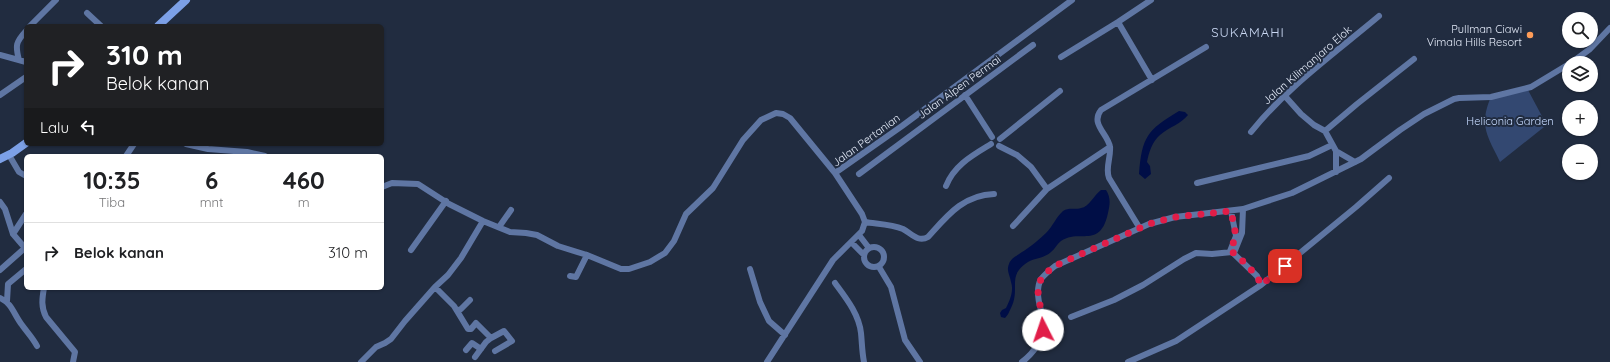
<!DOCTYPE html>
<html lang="id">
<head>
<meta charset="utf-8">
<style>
  body { margin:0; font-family:Quicksand,sans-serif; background:#f6f6f6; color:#202124; height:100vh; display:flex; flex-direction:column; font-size:15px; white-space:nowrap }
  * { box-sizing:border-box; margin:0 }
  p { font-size:13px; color:#757577 }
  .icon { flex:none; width:22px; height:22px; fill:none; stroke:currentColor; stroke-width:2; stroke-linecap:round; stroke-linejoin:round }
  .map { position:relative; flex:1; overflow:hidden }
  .sheet { position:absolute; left:24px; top:154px; width:360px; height:136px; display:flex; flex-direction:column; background:#fff; border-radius:6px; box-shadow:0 1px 3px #0004 }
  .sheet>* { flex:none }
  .banner { position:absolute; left:24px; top:24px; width:360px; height:122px; border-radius:6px; box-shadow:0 1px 3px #0004; background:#202124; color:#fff; overflow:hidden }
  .controls { position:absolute; left:1562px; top:12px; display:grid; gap:8px }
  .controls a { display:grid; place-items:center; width:36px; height:36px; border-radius:50%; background:#fff; box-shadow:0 1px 3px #0004; font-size:20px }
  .pin { position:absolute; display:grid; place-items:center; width:34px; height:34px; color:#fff; margin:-17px; border-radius:8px; box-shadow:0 2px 6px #0006 }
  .me { position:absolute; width:44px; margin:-22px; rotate:356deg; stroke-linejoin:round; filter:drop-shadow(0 0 3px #0008) }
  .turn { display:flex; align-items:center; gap:14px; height:84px; padding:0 16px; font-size:18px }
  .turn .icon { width:52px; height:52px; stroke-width:2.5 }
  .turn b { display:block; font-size:28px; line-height:34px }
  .then { display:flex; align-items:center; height:38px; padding:0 16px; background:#0003; gap:8px; font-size:15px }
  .eta { display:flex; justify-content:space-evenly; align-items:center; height:68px; text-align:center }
  .eta b { font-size:24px; font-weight:800; line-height:28px }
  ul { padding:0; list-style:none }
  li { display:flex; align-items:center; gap:12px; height:60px; padding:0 16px; border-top:1px solid #e0e0e0 }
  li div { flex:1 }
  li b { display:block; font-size:15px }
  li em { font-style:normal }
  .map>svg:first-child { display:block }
  .green { fill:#334871 }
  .water { fill:#000e46 }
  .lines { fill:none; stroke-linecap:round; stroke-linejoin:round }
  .street { stroke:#5f76a3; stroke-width:6 }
  .secondary { stroke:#7ca0e7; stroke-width:8 }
  .route { stroke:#e11d48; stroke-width:7; stroke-dasharray:0 12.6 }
  .poi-dot { fill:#fe9c58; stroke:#212c40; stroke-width:1.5 }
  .labels { text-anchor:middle; stroke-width:4; stroke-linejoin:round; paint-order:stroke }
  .poi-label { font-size:11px; fill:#e2e9f7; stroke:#212c40; text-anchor:end }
  .street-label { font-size:11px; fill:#e2e9f7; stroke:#212c40 }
  .park-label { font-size:11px; fill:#c7dbff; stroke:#212c40 }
  .quarter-label { font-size:13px; letter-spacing:1px; fill:#cad8f3; stroke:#212c40 }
</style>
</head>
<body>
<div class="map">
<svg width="1610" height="362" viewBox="0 0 1610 362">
  <rect width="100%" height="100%" fill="#212c40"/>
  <path class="green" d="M1528,90L1544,120V127L1500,162C1488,137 1479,127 1490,99Z"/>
  <path class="water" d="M1179,111L1185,112L1188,115C1181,124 1169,127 1160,135C1152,142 1149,152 1147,162L1150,166L1151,174L1145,179L1139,174C1142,137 1147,130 1179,111Z
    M1101,190H1106C1111,198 1110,204 1108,213C1100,250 1079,228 1061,241C1057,244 1055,249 1051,252C1045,258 1035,258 1028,262C1006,276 1021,288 1011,308C1009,312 1008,315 1005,318L1001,317L1000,313L1002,310L1006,308C1010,300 1014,291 1011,282C1010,275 1006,271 1009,264C1011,258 1017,256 1022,252C1028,249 1042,237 1046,233C1053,226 1056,217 1063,211C1069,207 1074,210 1081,208C1089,207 1094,195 1101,190Z"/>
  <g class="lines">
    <path class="street" d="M87,13L101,26
      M1118,22L1152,80
      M30,26L56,0
      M0,55L26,62
      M1061,57L1118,22L1151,0
      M19,60C15,45 16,42 26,31
      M1571,63L1590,49L1610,28
      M0,95L26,77
      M965,95L992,137
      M1284,95L1301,114L1314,125L1325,131L1336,151L1355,162
      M1325,131L1357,104L1414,59
      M1251,132C1287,87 1335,53 1379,16
      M1000,139L1060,91
      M186,144L208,149L247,152L265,156
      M999,146L1017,155L1031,167L1047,189
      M9,155L19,172L26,176
      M126,156L134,144
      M1336,172V151
      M835,173L902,126L1072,0
      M859,174L1033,45
      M1197,183L1309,156L1332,145
      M946,186C954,165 973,155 991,144
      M382,187L392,183L418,184L449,204L483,221L510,232L526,233L537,235L558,246L587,255L621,269H629L650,262L665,253L674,241L686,214L713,188L743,140L761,120L776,113L783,114L790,118L835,173L862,214L865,222L862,231L833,260L767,362
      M0,202L5,209L13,234L25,248
      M865,222C877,224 891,224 903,229C911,233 918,243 928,237C947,216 963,195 994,194
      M1013,226L1047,189L1110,147
      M499,227L511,210
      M1139,227L1109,178C1105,168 1111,158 1110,147C1108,134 1090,124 1101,110L1206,47
      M13,234L26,214
      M859,235L869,248
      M851,242L864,255
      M864 257a10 10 0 1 1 20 0a10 10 0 1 1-20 0Z
      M411,250L446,201
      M1230,251L1236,236L1231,211
      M1234,253L1242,233L1243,209
      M879,267L891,287L905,340L920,362
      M750,269L760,302L769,321L785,335
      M0,270L26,247
      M570,276L576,277L587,255
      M835,283C846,298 859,314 861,333C862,343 862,352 864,362
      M435,287L454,306L468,329H471L476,323L491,338L504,331L512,341L495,351
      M44,288C42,299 41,307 46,317L75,352L73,362
      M0,298C12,303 14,315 22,325C27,332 33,338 37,346
      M7,301L8,284L26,269
      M457,311L461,309L470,300
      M1071,317L1114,300L1143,285L1184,259L1196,253L1212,254L1232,252L1257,276L1261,285
      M466,350L472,343L481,349
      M475,357L486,342L491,338
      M361,362L376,347L385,343L391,339L405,321L435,287L448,275L461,258L483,221
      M1022,362C1039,349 1047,331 1041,310C1038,300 1036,288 1041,279C1045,274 1050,270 1055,266L1149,224L1175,217L1243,209L1292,193L1361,159L1400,130L1424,114L1454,99L1459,98L1491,97L1531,87L1569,64
      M1128,362L1176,341L1261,285L1356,207L1389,178"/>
    <path class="secondary" d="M158,26L186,0
      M0,159L12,153L26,143"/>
  </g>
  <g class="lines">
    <path class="route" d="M1043,330C1044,299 1023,283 1061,263L1149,224L1175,217L1231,211L1236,236L1230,251L1237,255L1257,276L1261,285L1285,266"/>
  </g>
  <circle class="poi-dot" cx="1530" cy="35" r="4"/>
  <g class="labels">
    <g class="poi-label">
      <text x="1522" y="33">Pullman Ciawi<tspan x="1522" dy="13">Vimala Hills Resort</tspan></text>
    </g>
    <g class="street-label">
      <text transform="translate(1307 65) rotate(-41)" y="4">Jalan Kilimanjaro Elok</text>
      <text transform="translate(959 87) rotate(-36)" y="4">Jalan Alpen Permai</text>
      <text transform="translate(866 140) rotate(-36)" y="4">Jalan Pertanian</text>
    </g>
    <g class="park-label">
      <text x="1510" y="125">Heliconia Garden</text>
    </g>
    <g class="quarter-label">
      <text x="1248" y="37">SUKAMAHI</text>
    </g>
  </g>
</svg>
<div class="controls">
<a><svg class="icon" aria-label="search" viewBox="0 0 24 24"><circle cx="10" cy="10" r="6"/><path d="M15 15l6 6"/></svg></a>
<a><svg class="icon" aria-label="layers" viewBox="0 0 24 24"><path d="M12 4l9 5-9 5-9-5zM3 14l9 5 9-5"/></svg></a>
<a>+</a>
<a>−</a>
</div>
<div class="pin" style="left:1285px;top:266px;background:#d93025"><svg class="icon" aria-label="arrive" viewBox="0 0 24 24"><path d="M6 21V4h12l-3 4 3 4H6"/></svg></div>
<svg class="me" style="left:1043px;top:330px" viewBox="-20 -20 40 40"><circle r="19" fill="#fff"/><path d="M0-13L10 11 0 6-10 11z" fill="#e11d48"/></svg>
<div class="banner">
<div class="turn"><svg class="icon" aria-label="right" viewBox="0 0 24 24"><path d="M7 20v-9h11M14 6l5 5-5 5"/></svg><div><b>310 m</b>Belok kanan</div></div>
<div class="then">Lalu<svg class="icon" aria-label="left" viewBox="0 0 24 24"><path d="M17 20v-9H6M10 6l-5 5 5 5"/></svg></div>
</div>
<section class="sheet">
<div class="eta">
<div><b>10:35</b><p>Tiba</p></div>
<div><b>6</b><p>mnt</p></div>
<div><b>460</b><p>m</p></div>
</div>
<ul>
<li><svg class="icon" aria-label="right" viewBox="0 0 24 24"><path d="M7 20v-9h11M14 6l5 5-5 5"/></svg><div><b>Belok kanan</b></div><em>310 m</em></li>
</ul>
</section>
</div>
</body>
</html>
